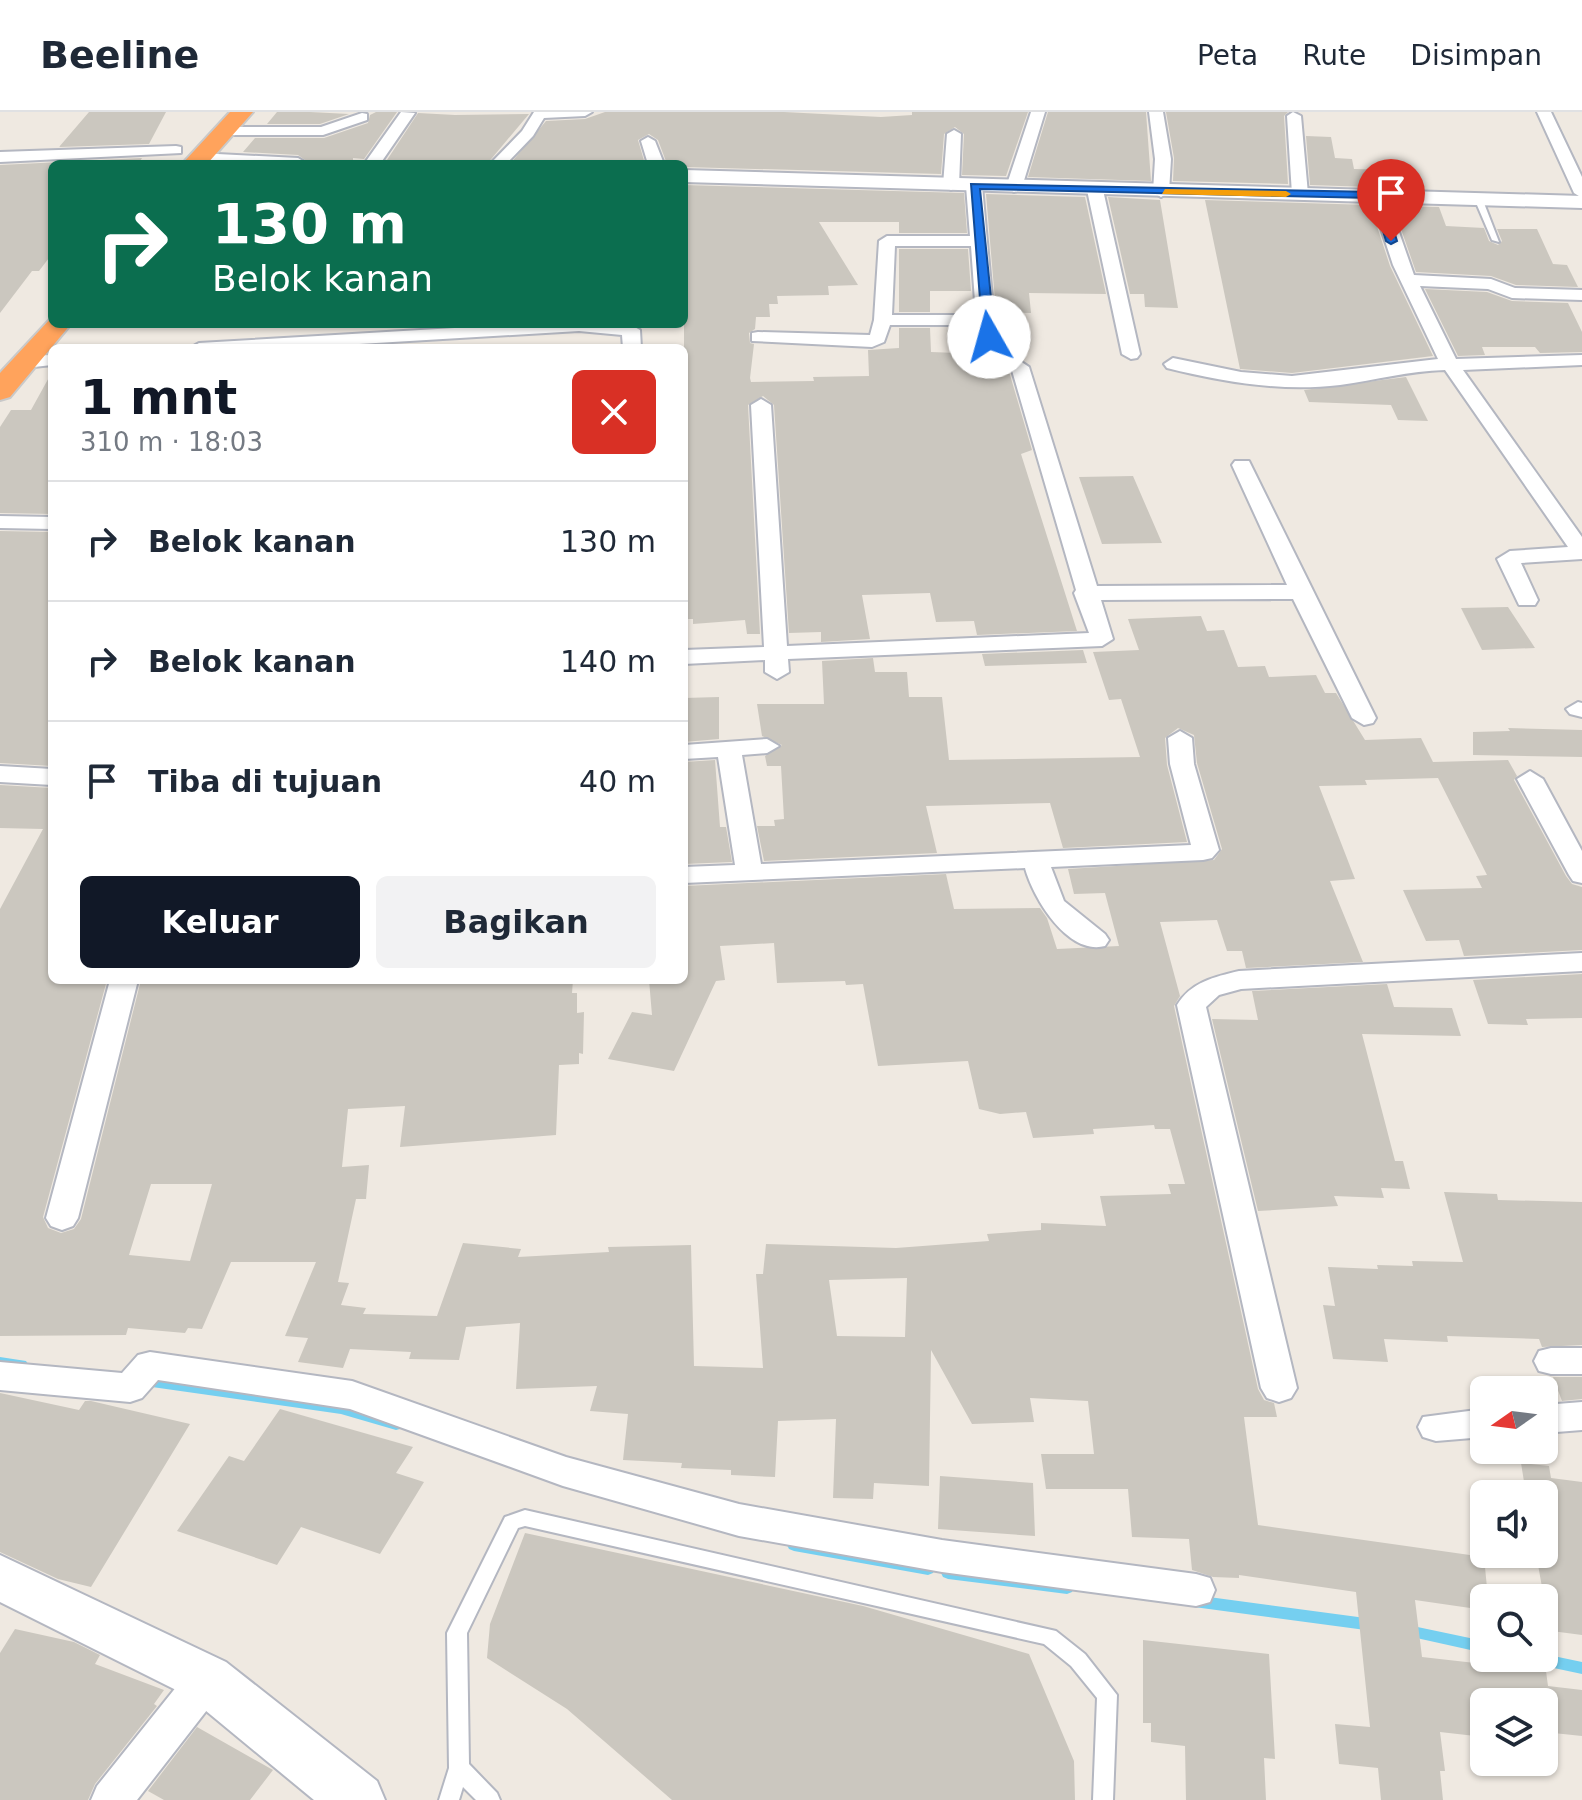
<!DOCTYPE html>
<html lang="id">
<head>
<meta charset="utf-8">
<style>
  body { margin:0; font-family:"DejaVu Sans",sans-serif; background:#f2f2f3; color:#1f2937; height:100vh; display:flex; flex-direction:column; font-size:30px; white-space:nowrap }
  * { box-sizing:border-box; margin:0 }
  p { font-size:26px; color:#747a83 }
  .icon { flex:none; width:44px; height:44px; fill:none; stroke:currentColor; stroke-width:2; stroke-linecap:round; stroke-linejoin:round }
  .map { position:relative; flex:1; overflow:hidden }
  .side { position:absolute; left:48px; top:232px; width:640px; height:640px; display:flex; flex-direction:column; background:#fff; border-radius:12px; box-shadow:0 2px 6px #0004 }
  .side>* { flex:none }
  .hud { position:absolute; left:48px; top:48px; width:640px; height:168px; border-radius:12px; box-shadow:0 2px 6px #0004; background:#0b6e4f; color:#fff; overflow:hidden }
  .needle { width:52px; rotate:256deg }
  .buttons { position:absolute; left:1470px; top:1264px; display:grid; gap:16px }
  .buttons a { display:grid; place-items:center; width:88px; height:88px; border-radius:12px; background:#fff; box-shadow:0 2px 6px #0004; font-size:40px }
  .pin { position:absolute; display:grid; place-items:center; width:68px; height:68px; color:#fff; margin:-82px -34px; border-radius:50% 50% 50% 0; rotate:-45deg; box-shadow:0 0 8px #0007 }
  .pin .icon { rotate:45deg }
  .me { position:absolute; width:88px; margin:-44px; rotate:353deg; stroke-linejoin:round; filter:drop-shadow(0 0 6px #0008) }
  .turn { display:flex; align-items:center; gap:28px; height:168px; padding:0 32px; font-size:36px }
  .turn .icon { width:104px; height:104px; stroke-width:2.5 }
  .turn b { display:block; font-size:56px; line-height:68px }
  .round { display:grid; place-items:center; flex:none; width:84px; height:84px; border-radius:12px; background:#f2f2f3 }
  .summary { display:flex; align-items:center; justify-content:space-between; height:136px; padding:0 32px }
  h1 { font-size:48px; font-weight:700; line-height:60px; color:#111827 }
  .primary-button { display:flex; gap:16px; margin-top:auto; padding:16px 32px }
  .primary-button a { flex:1; height:92px; border-radius:12px; background:#111827; color:#fff; font-size:32px; font-weight:700; line-height:92px; text-align:center }
  .primary-button a+a { background:#f2f2f3; color:#1f2937 }
  ul { padding:0; list-style:none }
  li { display:flex; align-items:center; gap:24px; height:120px; padding:0 32px; border-top:2px solid #e0e1e3 }
  li div { flex:1 }
  li b { display:block; font-size:30px }
  li em { font-style:normal }
  header { display:flex; align-items:center; gap:48px; box-sizing:border-box; height:112px; padding:0 40px; background:#fff; border-bottom:2px solid #e0e1e3 }
  header strong { font-size:38px }
  nav { display:flex; gap:44px; margin-inline-start:auto; font-size:28px }
  .map>svg:first-child { display:block }
  .lines { fill:none; stroke-linecap:round; stroke-linejoin:round }
  .stream { fill:#75cff0; fill-rule:evenodd }
  .building { fill:#cbc7bf; fill-rule:evenodd }
  .lane-casing { stroke:#b4b7c1; stroke-width:4 }
  .street-casing { stroke:#b4b7c1; stroke-width:4 }
  .secondary-casing { stroke:#b4b7c1; stroke-width:4 }
  .highway-casing { stroke:#c9c9c9; stroke-width:4 }
  .lane { fill:#fff; fill-rule:evenodd }
  .street { fill:#fff; fill-rule:evenodd }
  .secondary { fill:#fff; fill-rule:evenodd }
  .highway { fill:#ffa35c; fill-rule:evenodd }
  .route { fill:#1a73e8; stroke:#114b97; stroke-width:2 }
  .slow { fill:#f59e0b }
</style>
</head>
<body>
<header>
<strong>Beeline</strong>
<nav><a>Peta</a><a>Rute</a><a>Disimpan</a></nav>
</header>
<div class="map">
<svg width="1582" height="1688" viewBox="0 0 1582 1688">
  <rect width="100%" height="100%" fill="#efe9e1"/>
  <g class="lines">
    <path class="stream" d="M0,1245L26,1249L28,1252L26,1255L22,1257L0,1255Z
      M145,1264L341,1292L400,1309L402,1313L400,1317L396,1318L341,1302L145,1274L141,1272L139,1269L141,1266Z
      M794,1427L928,1451L933,1453L935,1457L933,1461L928,1463L794,1439L789,1437L787,1433L789,1429Z
      M948,1455L1067,1470L1072,1472L1074,1476L1072,1480L1067,1482L948,1467L943,1465L941,1461L943,1457Z
      M1194,1483L1373,1507L1378,1509L1380,1513L1378,1517L1373,1519L1194,1495L1189,1493L1187,1489L1189,1485Z
      M1408,1513L1484,1529V1541L1403,1523L1401,1519L1403,1515Z
      M1544,1542L1582,1550V1562L1535,1552L1530,1550L1528,1546H1544Z"/>
  </g>
  <path class="building" d="M89,0H166L149,32L59,35Z
    M277,0H310L349,2L320,12H267Z
    M376,0H397L364,47L353,46V52H311L298,43L243,40L255,26H324L368,11L370,3Z
    M605,0H784L881,5L912,3V0H1028L1006,64L962,63L964,22L955,15L944,22L941,62L684,55V52H667L658,28L649,22L638,28L645,52H510L546,9L585,7Z
    M1048,0H1146L1151,69L1028,65Z
    M1166,0H1288L1284,4L1288,72L1173,69L1174,46Z
    M418,1L455,3L529,2L487,52L387,48Z
    M1306,24L1331,25L1335,46L1352,47L1354,57L1393,58L1401,76L1310,73Z
    M142,46L139,51L52,52V142L39,159H32L0,201V53Z
    M684,73L964,81L967,121H899V110H819L858,173L828,174L829,183L777,184L778,192H769L770,205H756L755,217L749,221L750,231L754,232L750,266L751,270L814,269L813,265L869,264L868,238L899,236V216H930L931,240L983,242L987,248L1010,243L1012,251L1008,256L1032,338L1021,342L1077,519L977,523L974,509L936,510L930,481L862,483L870,527L821,530V520L789,521L774,293L763,284L748,293L760,522H747L745,508L693,512V507H684Z
    M986,82L1085,85L1106,182L1029,181L1031,201L996,200Z
    M1108,85L1160,88L1178,196L1145,195L1144,182H1130Z
    M1205,88L1370,93L1390,154L1433,244L1292,261L1240,257Z
    M1393,94L1439,95L1446,114L1484,116L1489,129L1498,133L1502,129L1497,117H1537L1553,152L1567,153L1578,175L1516,173L1491,164L1416,160Z
    M899,137H968L971,179H930V200H899Z
    M1425,177L1487,180L1512,189L1568,191L1582,220V240L1540,241L1535,235H1482L1485,243L1458,244Z
    M52,260V402L0,401V315L11,298H31Z
    M1406,265L1428,309L1398,308L1391,293L1309,290L1304,278Z
    M1133,364L1162,431L1102,432L1079,365Z
    M0,419L52,420V654L0,651Z
    M1508,495L1535,536L1482,538L1461,496Z
    M1201,504L1207,519L1224,518L1238,555L1265,554L1269,565L1316,563L1325,581H1336L1365,628L1421,626L1433,650L1508,648L1517,664L1514,668L1566,764L1572,772L1582,775V838L1464,844L1459,828L1426,829L1403,778L1482,776L1476,764L1487,763L1438,666L1365,668L1367,673L1319,674L1355,767L1330,769L1363,850L1246,856L1242,839H1227L1217,808L1160,810L1180,884L1174,894L1258,1277L1264,1288L1274,1291L1277,1305H1244L1258,1413L1484,1445L1488,1486H1484V1498L1415,1488L1422,1545L1546,1559L1548,1574L1582,1578V1624L1544,1620V1590H1484V1625L1440,1620L1445,1659H1440L1443,1688H1381L1378,1656L1339,1652L1335,1612L1370,1615L1356,1480L1239,1463V1466L1213,1465L1192,1458L1189,1427L1132,1425L1128,1377H1046L1041,1342H1094L1088,1289L1030,1286L1034,1310L972,1312L931,1238L929,1374L874,1371L873,1387L833,1386L836,1307L778,1309L775,1365L731,1363V1358L681,1356L682,1351L623,1348L628,1302L590,1299L597,1274L516,1277L520,1211L466,1215L459,1248L409,1247L411,1240L350,1237L343,1256L298,1250L308,1226L285,1224L316,1150H231L202,1217L188,1216L185,1221L128,1216L126,1223L0,1224V797L43,717L0,716V673L52,676V868H107L43,1105L48,1116L61,1121L74,1117L81,1107L141,868H211L210,871L573,868L572,881H577V901L584,900L583,942L579,941V952L559,953L556,1023L400,1035L405,994L348,997L342,1055L369,1053L366,1087H356L338,1170L349,1171L341,1193L366,1196L363,1202L437,1204L463,1131L521,1137L518,1145L609,1140L608,1135L691,1133L694,1254L763,1256L756,1162H763L766,1132L896,1136L989,1129L987,1122L1041,1118V1111L1106,1114L1100,1084L1171,1082L1168,1072H1185L1170,1017H1155L1154,1013L1093,1017L1094,1022L1033,1026L1026,1000L1000,1002L979,997L968,949L878,954L863,872L846,873L845,869L777,871L774,831L720,834L725,868L716,869L674,959L608,947L632,900L652,903L649,868H684V774L946,762L954,797L1040,796L1047,806L1057,837L1119,834L1105,781L1074,782L1068,757L1214,748L1222,737L1197,651L1194,623L1178,616L1165,626L1167,653L1187,730L1063,736L1050,691L926,694L937,741L764,749L757,714H775L774,708L784,707L781,654H767L765,644L782,633L762,624L757,592H824L822,549L873,546L875,560H907L909,585H942L949,648L1140,645L1121,587L1109,588L1093,540L1139,538L1128,507ZM151,1072H212L190,1149L129,1143ZM907,1166L905,1225L837,1224L829,1168Z
    M1083,538L1087,551L985,554L982,542Z
    M719,585V627L684,630V586Z
    M1508,616L1582,618V645L1473,643V620L1510,619Z
    M715,648L720,715H726L732,750L684,752V650Z
    M1582,862V906L1526,907L1528,913L1488,912L1473,868Z
    M1387,872L1394,895L1452,896L1461,924L1362,922L1395,1049H1403L1410,1077L1381,1076L1384,1086L1334,1084L1338,1094L1258,1099L1212,907L1258,908L1252,879Z
    M1444,1080L1497,1082L1498,1088L1582,1090V1233L1542,1235L1539,1227L1447,1224L1448,1230L1384,1227L1388,1250L1333,1247L1323,1193L1335,1194L1328,1155L1378,1157L1377,1153L1413,1154L1412,1149L1463,1150Z
    M1553,1265H1582V1287L1562,1289Z
    M0,1281L79,1298L85,1289H91L190,1312L91,1475L58,1467L0,1440Z
    M280,1297L413,1335L396,1361L424,1370L380,1442L301,1415L277,1453L177,1419L229,1344L244,1349Z
    M1521,1351L1549,1354L1551,1366L1582,1370V1523L1544,1518V1486L1536,1442H1544V1382H1526Z
    M940,1364L1033,1371L1035,1424L938,1417Z
    M525,1421L863,1494L1029,1542L1074,1649L1075,1688H672L567,1597L487,1546L490,1512Z
    M15,1517L74,1530L100,1543L95,1552L164,1578L154,1592L157,1594L95,1672L88,1688H0V1541Z
    M1143,1528L1269,1542L1275,1647L1264,1646L1266,1688H1186L1185,1634L1151,1630V1611H1143Z
    M197,1615L273,1658L250,1688H164L148,1679Z"/>
  <g class="lines">
    <g class="lane-casing">
      <path id="lane" d="M1478,84L1482,86L1499,130L1492,128L1474,86Z
        M525,1398L1056,1519L1085,1542L1117,1583L1113,1688H1093L1097,1586L1071,1554L1044,1532L525,1414L518,1416L467,1521L469,1652L497,1681L500,1688H476L463,1675L459,1688H439L449,1656L447,1521L505,1405Z"/>
    </g>
    <g class="street-casing">
      <path id="street" d="M401,0L415,1L380,52H364Z
        M534,0H592L585,4L544,6L533,24L506,52H490L522,19Z
        M1031,0H1045L1022,75L1014,80L1006,75Z
        M1149,0H1163L1171,47L1169,80L1161,85L1153,80L1155,47Z
        M1293,0L1301,4L1308,82L1300,87L1292,82L1287,4Z
        M1537,0H1551L1582,65V86L1574,81Z
        M362,1L367,2V8L323,23H223L216,19L223,15H321Z
        M954,18L961,22L959,73L951,78L943,73L947,22Z
        M648,25L655,29L664,52H648L641,29Z
        M176,34L181,35V41L0,50V40Z
        M974,69L982,74L994,208L1002,241L999,245H987L977,213H890L884,230L872,235L752,229V221L758,220L870,223L874,208L879,129L887,124H970L966,74ZM895,134H971L976,203H892Z
        M1090,75L1103,78L1140,242L1137,246L1131,247L1122,242L1087,78Z
        M1378,78L1386,83L1414,163L1491,167L1515,176L1582,178V188L1512,186L1488,177L1420,174L1456,247L1582,243V253L1463,258L1582,425V447L1521,451L1538,488L1535,493H1519L1497,447L1510,439L1568,435L1445,258C1409,259 1376,268 1340,273C1281,280 1223,270 1167,256L1164,252L1173,246L1241,260L1292,264L1438,247L1393,153L1370,83Z
        M521,212L631,213L640,218L641,236H623L622,223L579,219L292,236H190L199,231Z
        M52,243V253L25,256L16,250L25,244Z
        M1020,249L1029,255L1097,474L1287,473L1232,353L1235,349H1249L1376,606L1373,611L1364,613L1352,606L1293,487L1101,488L1113,527L1102,534L788,547L789,560L777,567L765,560V548L684,552V538L764,535L751,293L761,287L771,293L787,534L1089,521L1074,481L1076,478L1011,255Z
        M0,404L52,405V417L0,416Z
        M1578,590L1582,591V605L1570,602L1566,597Z
        M1180,619L1192,626L1194,652L1219,738L1212,746L1203,748L1051,755L1064,789L1105,822L1109,828L1105,834C1068,844 1033,786 1025,756L684,771V755L735,753L718,645L684,647V633L767,627L779,634L767,641L742,643L761,752L1191,733L1170,652L1168,626Z
        M0,654L52,657V673L0,670Z
        M1530,659L1543,667L1582,739V771L1573,769L1569,763L1517,667Z
        M1582,841V859L1241,877L1219,883L1206,895L1297,1276L1291,1286L1279,1290L1267,1286L1261,1276L1177,893C1191,870 1214,865 1239,859Z
        M110,868H138L78,1106L73,1114L62,1118L51,1114L46,1106Z
        M1551,1236H1582V1262H1551L1539,1259L1534,1249L1539,1239Z
        M150,1240L352,1269L566,1345L739,1392L942,1428L1196,1462L1210,1466L1215,1478L1210,1490L1196,1494L942,1460L739,1424L563,1374L350,1297L158,1268L142,1286L130,1290L0,1278V1250L122,1261L138,1243Z
        M1582,1290V1318L1544,1321V1293Z
        M1484,1297V1325L1436,1329L1423,1325L1418,1315L1423,1305Z
        M207,1549L221,1554L227,1567L221,1580L137,1688H91L97,1674L193,1554Z"/>
    </g>
    <g class="secondary-casing">
      <path id="secondary" d="M198,41L298,46L308,52L191,51L188,47Z
        M684,58L1582,84V96L684,70Z
        M0,1443L226,1550L377,1669L385,1688H314L188,1584L0,1490Z"/>
    </g>
    <g class="highway-casing">
      <path id="highway" d="M230,0H253L207,52H182Z
        M52,205V212H71L10,285L0,288V261Z"/>
    </g>
    <use href="#lane" class="lane"/>
    <use href="#street" class="street"/>
    <use href="#secondary" class="secondary"/>
    <use href="#highway" class="highway"/>
  </g>
  <path class="route" d="M971,72L1378,80L1383,83L1397,129L1391,132L1386,129L1373,86L980,77L995,225L989,228L983,225Z"/>
  <path class="slow" d="M1165,77L1286,79L1291,82L1286,85L1162,82Z"/>
</svg>
<div class="buttons">
<a><svg class="needle" viewBox="-14 -14 28 28"><path d="M0-13l5 13h-10z" fill="#e53935"/><path d="M0 13l5-13h-10z" fill="#747a83"/></svg></a>
<a><svg class="icon" aria-label="sound" viewBox="0 0 24 24"><path d="M4 9h4l5-4v14l-5-4H4zM17 9q2 3 0 6"/></svg></a>
<a><svg class="icon" aria-label="search" viewBox="0 0 24 24"><circle cx="10" cy="10" r="6"/><path d="M15 15l6 6"/></svg></a>
<a><svg class="icon" aria-label="layers" viewBox="0 0 24 24"><path d="M12 4l9 5-9 5-9-5zM3 14l9 5 9-5"/></svg></a>
</div>
<div class="pin" style="left:1391px;top:129px;background:#d93025"><svg class="icon" aria-label="arrive" viewBox="0 0 24 24"><path d="M6 21V4h12l-3 4 3 4H6"/></svg></div>
<svg class="me" style="left:989px;top:225px" viewBox="-20 -20 40 40"><circle r="19" fill="#fff"/><path d="M0-13L10 11 0 6-10 11z" fill="#1a73e8"/></svg>
<div class="hud">
<div class="turn"><svg class="icon" aria-label="right" viewBox="0 0 24 24"><path d="M7 20v-9h11M14 6l5 5-5 5"/></svg><div><b>130 m</b>Belok kanan</div></div>
</div>
<section class="side">
<div class="summary"><div><h1>1 mnt</h1><p>310 m · 18:03</p></div><a class="round" style="background:#d93025;color:#fff"><svg class="icon" aria-label="close" viewBox="0 0 24 24"><path d="M6 6l12 12M18 6L6 18"/></svg></a></div>
<ul>
<li><svg class="icon" aria-label="right" viewBox="0 0 24 24"><path d="M7 20v-9h11M14 6l5 5-5 5"/></svg><div><b>Belok kanan</b></div><em>130 m</em></li>
<li><svg class="icon" aria-label="right" viewBox="0 0 24 24"><path d="M7 20v-9h11M14 6l5 5-5 5"/></svg><div><b>Belok kanan</b></div><em>140 m</em></li>
<li><svg class="icon" aria-label="arrive" viewBox="0 0 24 24"><path d="M6 21V4h12l-3 4 3 4H6"/></svg><div><b>Tiba di tujuan</b></div><em>40 m</em></li>
</ul>
<div class="primary-button"><a>Keluar</a><a>Bagikan</a></div>
</section>
</div>
</body>
</html>
